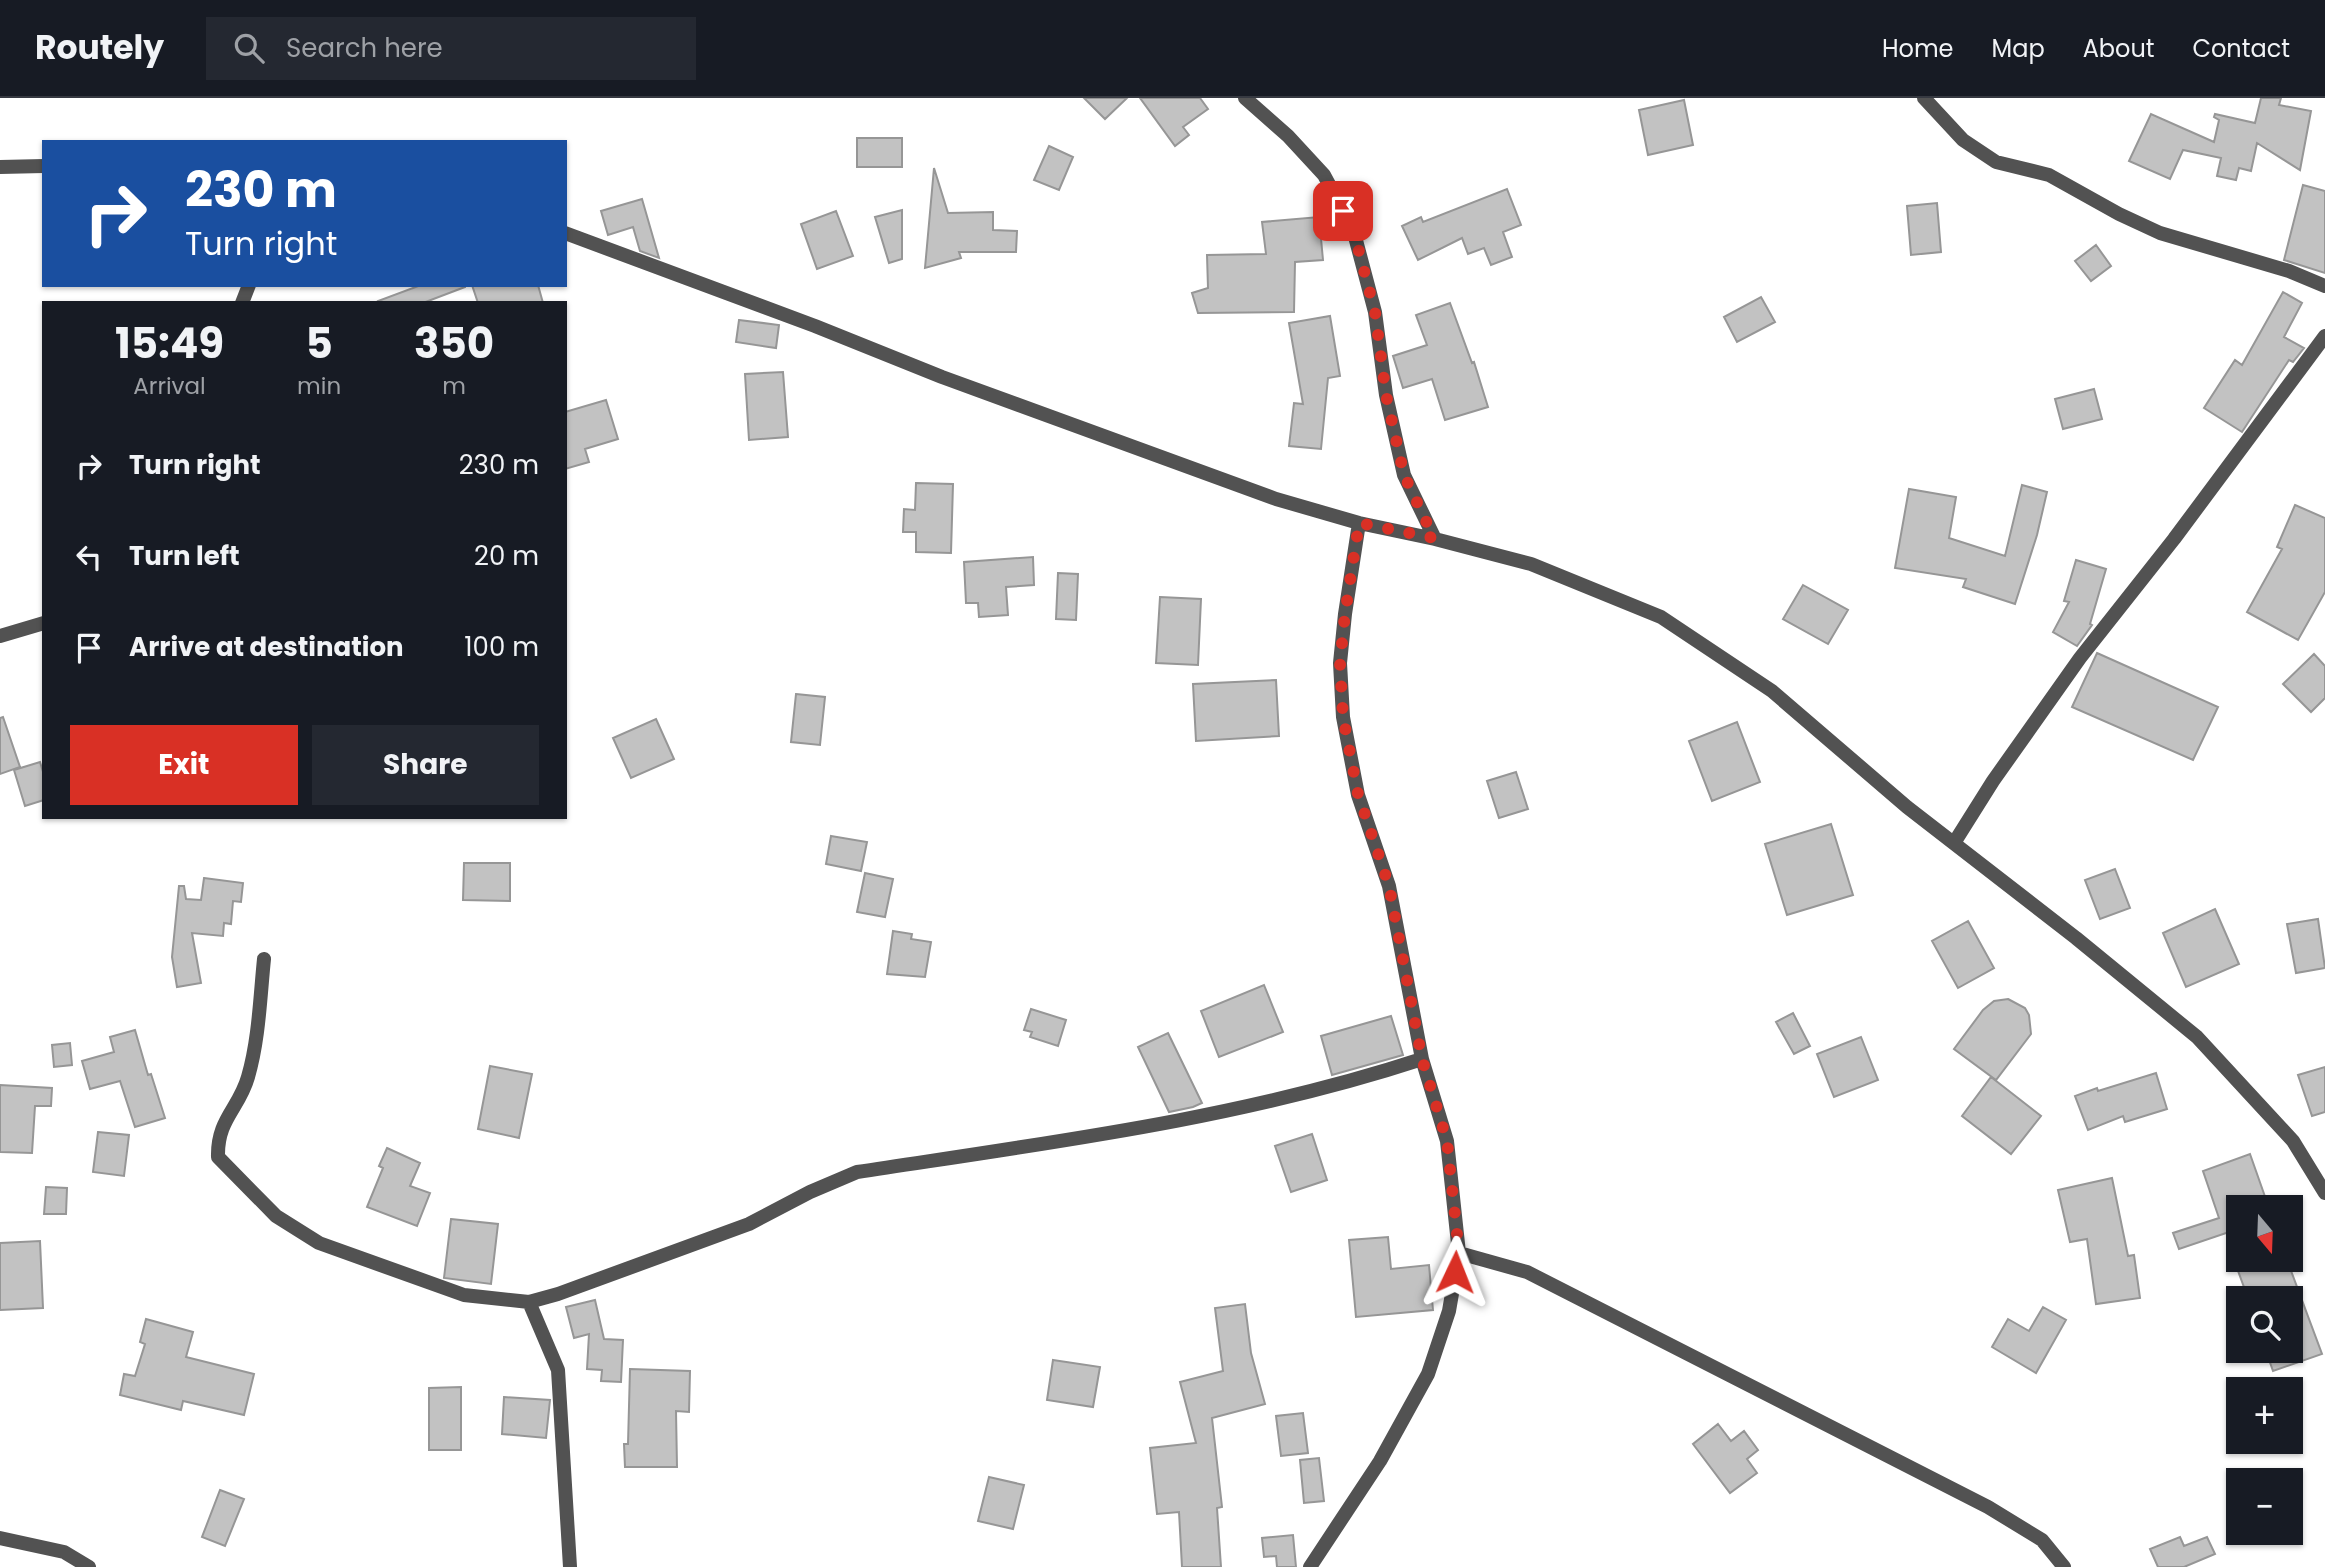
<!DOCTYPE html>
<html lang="en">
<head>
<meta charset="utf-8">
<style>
  body { margin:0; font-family:Poppins,sans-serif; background:#242831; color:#f1f3f6; height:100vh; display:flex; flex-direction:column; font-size:26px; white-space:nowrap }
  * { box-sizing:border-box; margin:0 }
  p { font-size:23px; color:#9ea1a6 }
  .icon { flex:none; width:38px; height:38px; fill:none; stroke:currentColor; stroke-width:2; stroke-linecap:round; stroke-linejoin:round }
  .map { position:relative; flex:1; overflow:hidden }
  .side { position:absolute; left:42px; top:203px; width:525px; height:518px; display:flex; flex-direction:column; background:#171b24; border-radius:0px; box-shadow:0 2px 5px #0004 }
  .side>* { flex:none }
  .hud { position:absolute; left:42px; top:42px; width:525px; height:147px; border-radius:0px; box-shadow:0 2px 5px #0004; background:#1a4fa0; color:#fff; overflow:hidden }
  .needle { width:46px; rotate:161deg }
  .buttons { position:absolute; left:2226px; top:1097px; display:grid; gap:14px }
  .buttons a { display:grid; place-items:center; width:77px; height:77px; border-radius:0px; background:#171b24; box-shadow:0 2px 5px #0004; font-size:35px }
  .pin { position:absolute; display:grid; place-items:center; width:60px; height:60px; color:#fff; margin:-30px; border-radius:14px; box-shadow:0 4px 10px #0006 }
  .me { position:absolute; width:77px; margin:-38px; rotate:2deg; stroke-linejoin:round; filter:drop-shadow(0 0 5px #0008) }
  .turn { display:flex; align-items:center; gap:24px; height:147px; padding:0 28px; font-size:32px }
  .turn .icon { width:91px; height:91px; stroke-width:2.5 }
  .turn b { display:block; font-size:49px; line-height:60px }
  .eta { display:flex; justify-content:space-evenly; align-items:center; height:119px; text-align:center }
  .eta b { font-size:42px; font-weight:700; line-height:49px }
  .action { display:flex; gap:14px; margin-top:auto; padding:14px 28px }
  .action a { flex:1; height:80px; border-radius:0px; background:#d93025; color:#fff; font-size:28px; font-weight:700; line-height:80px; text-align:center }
  .action a+a { background:#242831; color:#f1f3f6 }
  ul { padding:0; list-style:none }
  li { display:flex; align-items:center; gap:21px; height:91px; padding:0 28px }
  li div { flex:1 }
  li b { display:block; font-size:26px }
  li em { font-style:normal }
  header { display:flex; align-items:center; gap:42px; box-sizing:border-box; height:98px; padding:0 35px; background:#171b24; border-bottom:2px solid #363941 }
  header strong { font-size:33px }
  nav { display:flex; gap:38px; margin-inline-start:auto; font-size:24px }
  .search { width:490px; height:63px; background:#242831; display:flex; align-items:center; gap:18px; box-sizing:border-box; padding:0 24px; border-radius:0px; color:#9ea1a6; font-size:26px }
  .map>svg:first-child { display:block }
  .building { fill:#c2c2c2; stroke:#969696; stroke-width:2 }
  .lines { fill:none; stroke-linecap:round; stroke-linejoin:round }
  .minor { stroke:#525252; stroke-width:14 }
  .route { stroke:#d93025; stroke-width:12; stroke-dasharray:0 21.6 }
</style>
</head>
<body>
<header>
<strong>Routely</strong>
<div class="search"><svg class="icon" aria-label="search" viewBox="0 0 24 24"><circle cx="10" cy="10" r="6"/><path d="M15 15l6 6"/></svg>Search here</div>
<nav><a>Home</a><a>Map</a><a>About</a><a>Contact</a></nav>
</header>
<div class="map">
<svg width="2325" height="1469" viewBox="0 0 2325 1469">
  <rect width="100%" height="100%" fill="#fff"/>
  <path class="building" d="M1084,0H1127L1105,21Z
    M1140,0H1200L1208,11L1183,29L1189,37L1175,48Z
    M2261,0H2281L2279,7L2311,13L2300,72L2257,45L2251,73L2239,70L2236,82L2217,78L2221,60L2183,52L2170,81L2129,63L2151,16L2214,44L2219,22L2214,19L2215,16L2255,25Z
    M1684,2L1693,47L1648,57L1639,12Z
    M857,40H902V69H857Z
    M1049,48L1073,59L1059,92L1034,82Z
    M934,70L948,115L993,114V132L1017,133L1016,154H959L961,160L925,170Z
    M2303,87L2325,93V175L2284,162Z
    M1507,91L1521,127L1503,134L1512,159L1491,167L1484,150L1468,156L1462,140L1418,162L1402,128L1421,119L1423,124Z
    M642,101L659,160L640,153L633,129L608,137L601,113Z
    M1937,105L1941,154L1911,157L1907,108Z
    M902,112V161L889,165L875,119Z
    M836,113L853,158L817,171L801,126Z
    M1319,119L1323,162L1295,164L1294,214L1198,215L1192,195L1208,190L1207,157L1266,156L1262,124Z
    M2096,147L2111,168L2091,183L2075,163Z
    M421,187H465V189L423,205H379L378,203Z
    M472,187H538L543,205H478Z
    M2283,194L2302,205L2284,239L2304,250L2293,264L2289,262L2242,334L2204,310L2235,262L2242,267Z
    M1761,199L1775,224L1737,244L1724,219Z
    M1450,205L1472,265L1474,264L1488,309L1445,322L1432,281L1403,290L1393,258L1427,247L1416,217Z
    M1330,218L1340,278L1328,280L1321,351L1289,348L1294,305L1303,306L1289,225Z
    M739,222L779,227L776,250L736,244Z
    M783,274L788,339L749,342L745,276Z
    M2094,291L2102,321L2063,331L2055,301Z
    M606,302L618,341L585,351L589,364L565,371V314Z
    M916,385L953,386L951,455L916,454V434H903L904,411L915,412Z
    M2022,387L2047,394L2037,437L2015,506L1963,489L1966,481L1895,470L1909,391L1956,399L1949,440L2005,458Z
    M2295,407L2325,420V494L2298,542L2247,514L2282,451L2277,449Z
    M1033,459L1034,487L1006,489L1008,517L979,519L978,505H966L964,464Z
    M2076,462L2106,471L2090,526L2092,527L2077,548L2053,534L2069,504L2064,503Z
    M1058,475L1078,476L1076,522L1056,521Z
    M1803,487L1848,512L1828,546L1783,521Z
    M1160,499L1201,501L1198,567L1156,565Z
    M2097,555L2218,609L2193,662L2072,609Z
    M2314,556L2325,568V600L2311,614L2283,586Z
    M1276,582L1279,638L1196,643L1193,586Z
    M796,596L825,599L820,647L791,644Z
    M3,619L20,669L0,676V620Z
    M656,621L674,661L631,680L613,640Z
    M1737,624L1760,684L1712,703L1689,643Z
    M40,664L44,677V702L25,708L14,672Z
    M1516,674L1528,711L1499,720L1487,683Z
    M1831,726L1853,797L1787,817L1765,746Z
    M831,738L867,744L861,773L826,766Z
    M464,765H510V803L463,802Z
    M2115,771L2130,810L2100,821L2085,782Z
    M865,775L893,781L885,819L857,814Z
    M204,780L243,785L241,804L233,803L231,826L224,825L223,838L192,835L201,885L177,889L172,859L179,788H184L186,801L201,802Z
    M2215,811L2239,866L2186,889L2163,835Z
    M2318,821L2325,870L2296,875L2287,826Z
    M1968,823L1994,870L1958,890L1932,843Z
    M893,833L912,836L911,841L931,844L925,879L887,876Z
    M1264,887L1283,934L1219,959L1201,913Z
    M2008,901L2025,910L2029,917L2031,936L1996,982L1954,951L1983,912L1994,903Z
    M1031,911L1066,922L1058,948L1030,939L1032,934L1024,932Z
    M1793,915L1810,948L1794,956L1776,924Z
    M1391,918L1403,957L1332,977L1321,938Z
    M135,932L148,977L151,976L165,1020L135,1029L120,983L90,991L82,963L114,954L110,939Z
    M1168,935L1202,1005L1193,1009L1169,1014L1138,949Z
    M1861,939L1878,982L1834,999L1817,956Z
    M70,945L72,967L54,969L52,947Z
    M490,968L532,976L519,1040L478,1031Z
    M2325,969V1014L2312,1018L2298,977Z
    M2156,975L2167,1011L2125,1024L2123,1018L2088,1032L2075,998L2097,990L2098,993Z
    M1991,979L2041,1018L2011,1056L1962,1018Z
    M0,987L52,990L51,1008H35L32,1055L0,1054Z
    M98,1034L129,1037L124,1078L93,1074Z
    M1312,1036L1327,1082L1291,1094L1275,1048Z
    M387,1050L420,1065L410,1088L430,1095L417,1128L367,1109L383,1070L379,1068Z
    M2250,1056L2269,1110H2238V1131L2179,1151L2173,1135L2219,1120L2203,1073Z
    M2112,1080L2128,1158L2134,1157L2140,1200L2096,1206L2087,1141L2070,1144L2058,1092Z
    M46,1089L67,1090L66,1116H44Z
    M451,1121L498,1126L491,1186L444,1180Z
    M1388,1139L1391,1171L1429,1167L1433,1212L1356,1219L1349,1142Z
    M40,1143L43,1210L0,1212V1145Z
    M2234,1162H2287L2322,1256L2273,1273L2266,1253H2291V1200H2248Z
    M595,1202L604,1241L623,1242L621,1284L601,1283L602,1272L587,1271L589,1236L574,1240L566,1209Z
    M1245,1206L1251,1255L1265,1306L1212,1320L1222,1409L1217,1410L1221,1469H1182L1179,1414L1157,1416L1150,1350L1196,1345L1180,1284L1223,1273L1215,1210Z
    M2043,1209L2066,1222L2036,1275L1992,1249L2008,1221L2029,1233Z
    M146,1221L193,1234L186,1259L254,1276L244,1317L183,1303L181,1312L120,1297L124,1276L135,1278L145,1246L140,1244Z
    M1053,1262L1100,1269L1093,1309L1047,1302Z
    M630,1271L690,1273L689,1314L676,1313L677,1369H625L624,1346H628Z
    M461,1289V1352H429V1290Z
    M504,1299L550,1302L546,1340L502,1336Z
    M1303,1315L1308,1355L1281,1358L1276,1318Z
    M1718,1326L1731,1343L1744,1333L1758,1352L1747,1361L1757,1375L1730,1395L1693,1346Z
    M1319,1360L1324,1403L1304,1405L1300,1362Z
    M989,1379L1024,1387L1013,1431L978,1423Z
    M220,1392L244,1401L225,1448L202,1439Z
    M1293,1437L1296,1469H1277L1276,1458L1264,1459L1262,1440Z
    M2180,1439L2184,1448L2207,1439L2215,1456L2184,1469H2158L2150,1451Z"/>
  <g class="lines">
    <path class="minor" d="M1245,0L1288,38L1324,77L1353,131L1375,214L1386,297L1404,377L1435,441
      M1924,0L1963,42L1996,64L2049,77L2119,116L2160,135L2289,173L2325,188
      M0,69L44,68
      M565,135L815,228L942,279L1276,401L1359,425L1435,441L1531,466L1661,519L1772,593L1907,709L2076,840L2197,939L2293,1043L2325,1095
      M242,205L249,187
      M0,538L44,525
      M1954,745L1993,683L2080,560L2174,441L2325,238
      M264,861C260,900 259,941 248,979C239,1011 217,1021 218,1059L276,1118L319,1145L464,1197L529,1204L558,1196L749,1126L810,1094L857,1074C1047,1045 1239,1021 1422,961
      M1459,1155L1527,1174L1988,1409L2042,1442L2064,1469
      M529,1204L558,1272L570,1469
      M0,1440L64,1454L89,1469
      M1310,1469L1380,1363L1428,1276L1449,1213L1459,1155L1447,1043L1422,961L1389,788L1358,697L1343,619L1340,565L1345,516L1359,425"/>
  </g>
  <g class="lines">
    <path class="route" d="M1343,113L1353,131L1375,214L1386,297L1404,377L1434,440L1359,425L1345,516L1340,565L1343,619L1358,696L1389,788L1422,961L1447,1043L1459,1155L1455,1174"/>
  </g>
</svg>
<div class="buttons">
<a><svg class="needle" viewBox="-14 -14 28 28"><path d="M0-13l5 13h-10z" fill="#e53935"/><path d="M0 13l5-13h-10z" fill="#9ea1a6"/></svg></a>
<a><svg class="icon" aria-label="search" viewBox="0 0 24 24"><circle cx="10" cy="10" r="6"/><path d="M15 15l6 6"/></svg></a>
<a>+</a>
<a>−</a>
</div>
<div class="pin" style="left:1343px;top:113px;background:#d93025"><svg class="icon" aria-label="arrive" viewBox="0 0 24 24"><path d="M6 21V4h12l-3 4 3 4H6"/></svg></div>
<svg class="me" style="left:1455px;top:1174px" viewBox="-20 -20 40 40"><path d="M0-17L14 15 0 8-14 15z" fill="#d93025" stroke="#fff" stroke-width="4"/></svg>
<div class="hud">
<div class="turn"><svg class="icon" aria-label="right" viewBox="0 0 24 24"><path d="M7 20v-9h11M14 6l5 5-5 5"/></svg><div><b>230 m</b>Turn right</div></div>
</div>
<section class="side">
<div class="eta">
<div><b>15:49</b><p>Arrival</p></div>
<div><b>5</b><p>min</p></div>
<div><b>350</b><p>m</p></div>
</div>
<ul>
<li><svg class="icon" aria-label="right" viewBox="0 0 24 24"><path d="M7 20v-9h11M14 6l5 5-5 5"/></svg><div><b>Turn right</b></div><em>230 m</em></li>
<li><svg class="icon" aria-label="left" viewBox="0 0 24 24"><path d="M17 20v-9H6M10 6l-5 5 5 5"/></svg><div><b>Turn left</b></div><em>20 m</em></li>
<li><svg class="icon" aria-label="arrive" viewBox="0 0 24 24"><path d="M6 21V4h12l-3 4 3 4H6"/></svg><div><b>Arrive at destination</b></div><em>100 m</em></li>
</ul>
<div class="action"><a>Exit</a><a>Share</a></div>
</section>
</div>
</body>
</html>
